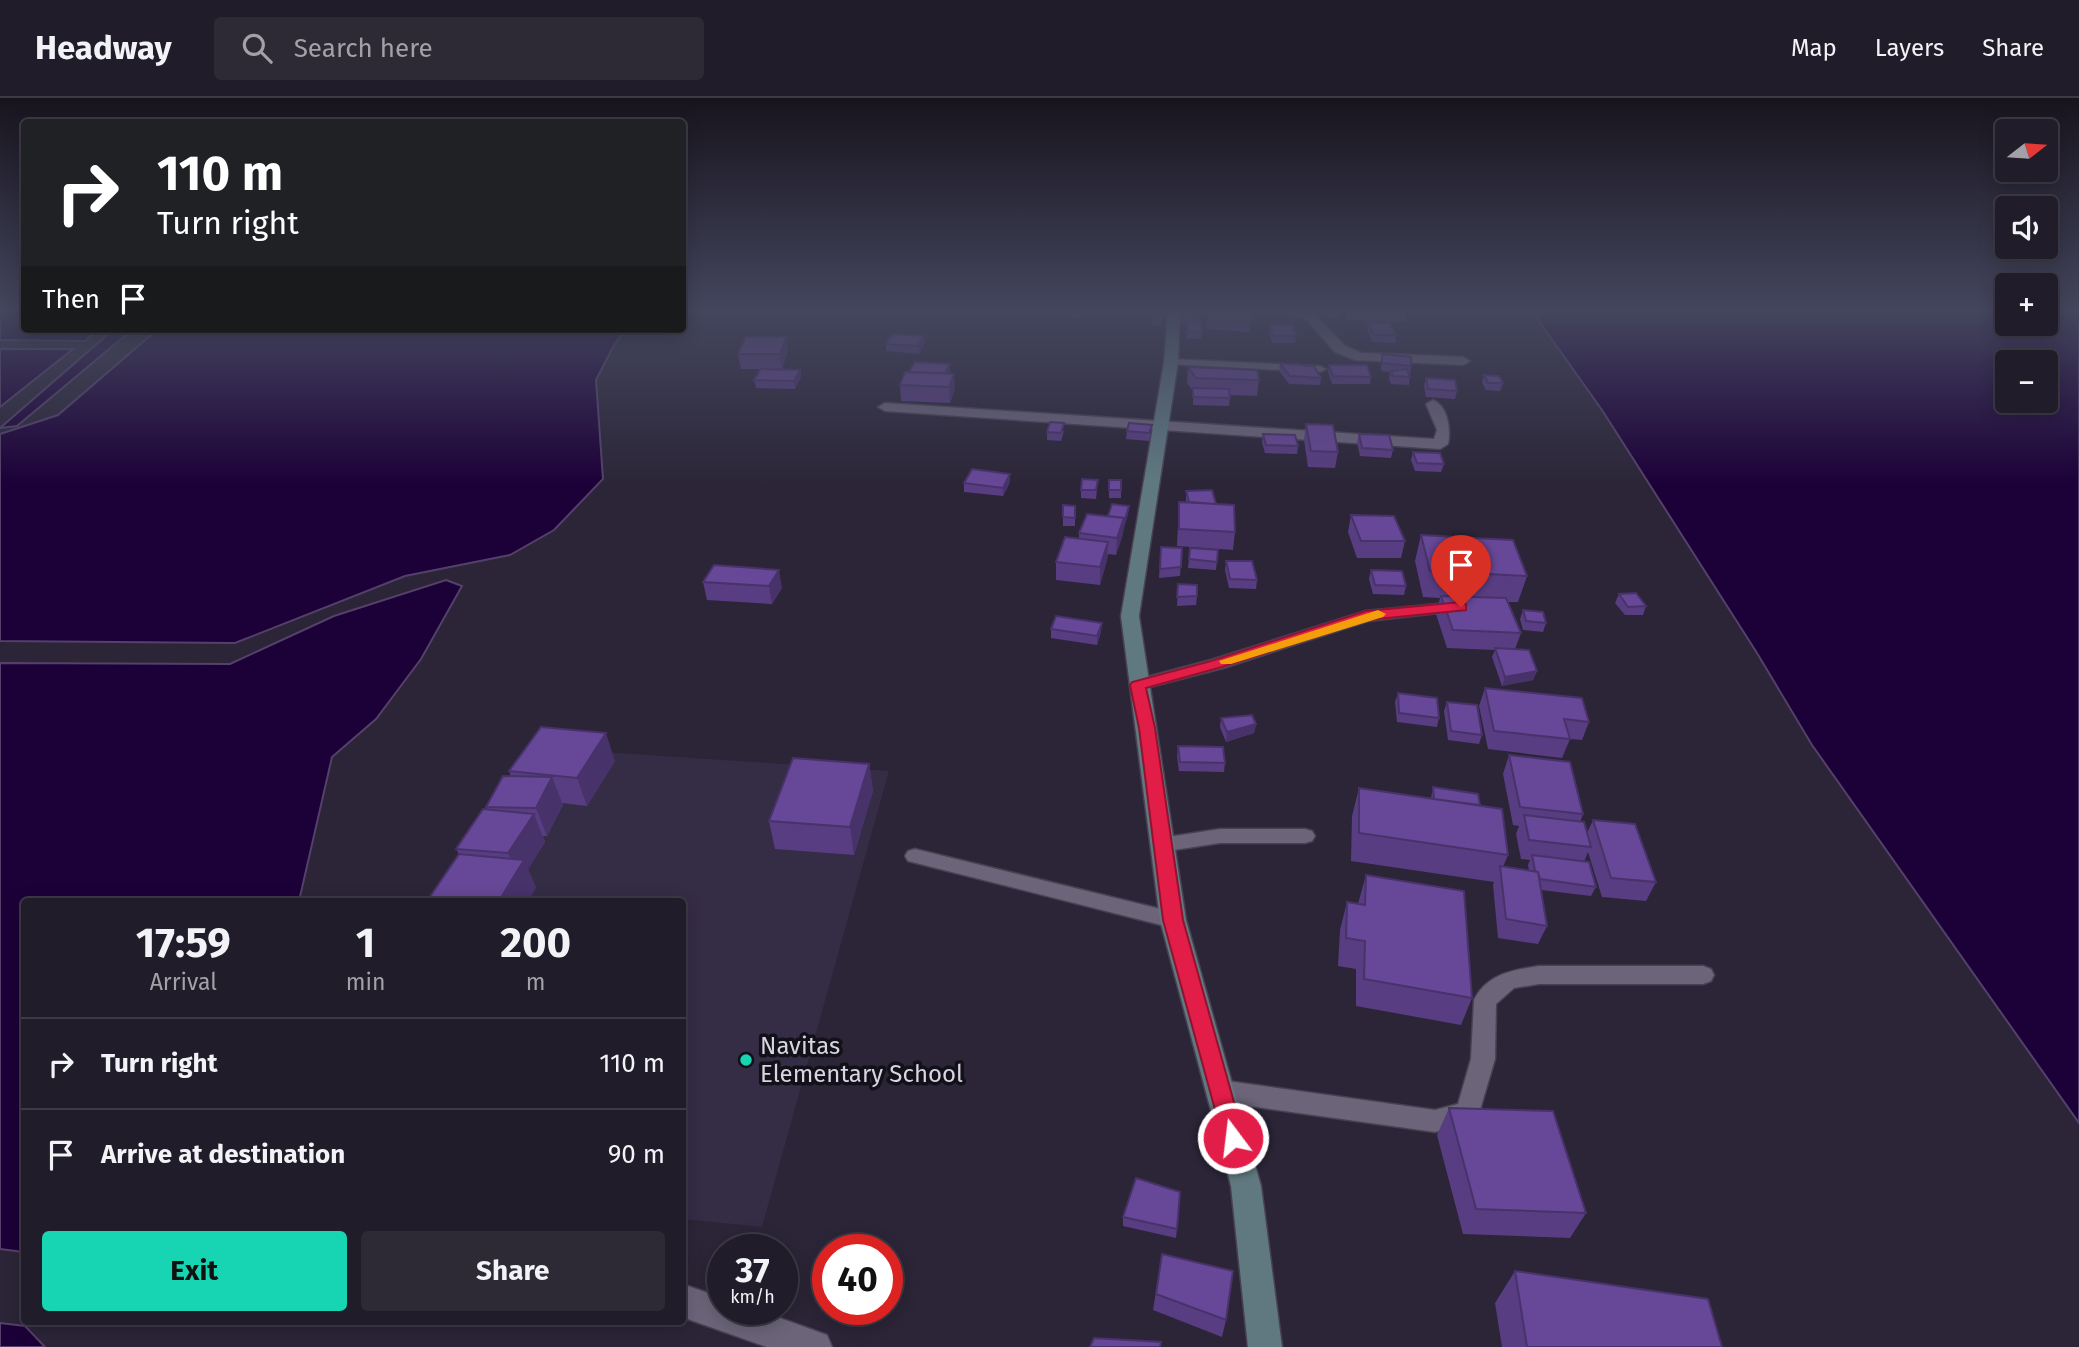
<!DOCTYPE html>
<html lang="en">
<head>
<meta charset="utf-8">
<style>
  body { margin:0; font-family:"Fira Sans",sans-serif; background:#2d2935; color:#f1f3f6; height:100vh; display:flex; flex-direction:column; font-size:26px; white-space:nowrap }
  * { box-sizing:border-box; margin:0 }
  p { font-size:23px; color:#a2a1a8 }
  .icon { flex:none; width:38px; height:38px; fill:none; stroke:currentColor; stroke-width:2; stroke-linecap:round; stroke-linejoin:round }
  .map { position:relative; flex:1; overflow:hidden }
  .side { position:absolute; left:21px; top:800px; width:665px; height:427px; display:flex; flex-direction:column; background:#201c29; border-radius:7px; box-shadow:0 4px 18px #0003,0 0 0 2px #3d3a46 }
  .side>* { flex:none }
  .banner { position:absolute; left:21px; top:21px; width:665px; height:214px; border-radius:7px; box-shadow:0 4px 18px #0003,0 0 0 2px #3d3a46; background:#202124; color:#fff; overflow:hidden }
  .needle { width:46px; rotate:73deg }
  .tools { position:absolute; left:1995px; top:21px; display:grid; gap:14px }
  .tools a { display:grid; place-items:center; width:63px; height:63px; border-radius:7px; background:#201c29; box-shadow:0 4px 18px #0003,0 0 0 2px #3d3a46; font-size:35px }
  .speed { position:absolute; left:707px; top:1136px; display:flex; gap:14px; font-size:35px; font-weight:700; text-align:center }
  .speed>* { display:grid; place-content:center; width:91px; height:91px; border-radius:50%; background:#201c29; box-shadow:0 4px 18px #0003,0 0 0 2px #3d3a46; line-height:1 }
  .speed small { font-size:18px; font-weight:400 }
  .speed .limit { border:10px solid #d22; background:#fff; color:#111 }
  .pin { position:absolute; display:grid; place-items:center; width:60px; height:60px; color:#fff; margin:-72px -30px; border-radius:50% 50% 50% 0; rotate:-45deg; box-shadow:0 0 7px #0007 }
  .pin .icon { rotate:45deg }
  .me { position:absolute; width:77px; margin:-38px; rotate:345deg; stroke-linejoin:round; filter:drop-shadow(0 0 5px #0008) }
  .turn { display:flex; align-items:center; gap:24px; height:147px; padding:0 21px; font-size:32px }
  .turn .icon { width:91px; height:91px; stroke-width:2.5 }
  .turn b { display:block; font-size:49px; line-height:60px }
  .then { display:flex; align-items:center; height:66px; padding:0 21px; background:#0003; gap:14px; font-size:26px }
  .eta { display:flex; justify-content:space-evenly; align-items:center; height:119px; text-align:center }
  .eta b { font-size:42px; font-weight:700; line-height:49px }
  .button { display:flex; gap:14px; margin-top:auto; padding:14px 21px }
  .button a { flex:1; height:80px; border-radius:7px; background:#17d5b3; color:#111; font-size:28px; font-weight:700; line-height:80px; text-align:center }
  .button a+a { background:#2d2935; color:#f1f3f6 }
  ul { padding:0; list-style:none }
  li { display:flex; align-items:center; gap:21px; height:91px; padding:0 21px; border-top:2px solid #3d3a46 }
  li div { flex:1 }
  li b { display:block; font-size:26px }
  li em { font-style:normal }
  header { display:flex; align-items:center; gap:42px; box-sizing:border-box; height:98px; padding:0 35px; background:#201c29; border-bottom:2px solid #3d3a46 }
  header strong { font-size:33px }
  nav { display:flex; gap:38px; margin-inline-start:auto; font-size:24px }
  .search { width:490px; height:63px; background:#2d2935; display:flex; align-items:center; gap:18px; box-sizing:border-box; padding:0 24px; border-radius:7px; color:#a2a1a8; font-size:26px }
  .map>svg:first-child { display:block }
  .built { fill:#352c45 }
  .water { fill:#1c0038; stroke:#54406b; stroke-width:2; fill-rule:evenodd }
  .lines { fill:none; stroke-linecap:round; stroke-linejoin:round }
  .lane-casing { stroke:#474151; stroke-width:3 }
  .street-casing { stroke:#474151; stroke-width:3 }
  .secondary-casing { stroke:#474151; stroke-width:3 }
  .lane { fill:#6c657a; fill-rule:evenodd }
  .street { fill:#6c657a; fill-rule:evenodd }
  .secondary { fill:#607981; fill-rule:evenodd }
  .wall { fill:#593d82 }
  .shaded-wall { fill:#48326a }
  .building { fill:#674797; stroke:#48326a; stroke-width:2 }
  .route { fill:#e11d48; stroke:#92132f; stroke-width:2 }
  .slow { fill:#f59e0b }
  .poi-dot { fill:#17d5b3; stroke:#121018; stroke-width:2.5 }
  .labels { text-anchor:middle; stroke-width:7; stroke-linejoin:round; paint-order:stroke }
  .near-poi-label { font-size:24px; fill:#d8d4e1; stroke:#121018; text-anchor:start }
</style>
</head>
<body>
<header>
<strong>Headway</strong>
<div class="search"><svg class="icon" aria-label="search" viewBox="0 0 24 24"><circle cx="10" cy="10" r="6"/><path d="M15 15l6 6"/></svg>Search here</div>
<nav><a>Map</a><a>Layers</a><a>Share</a></nav>
</header>
<div class="map">
<svg width="2079" height="1249" viewBox="0 0 2079 1249">
  <rect width="100%" height="100%" fill="#2b2537"/>
  <path class="built" d="M544,650L889,673L762,1129L683,1121L682,803H449Z"/>
  <path class="water" d="M0,212H24V231H99L85,243L0,242Z
    M1531,212H2007V226H2046V212H2079V1025L1812,647L1757,555L1602,312ZM2046,264V303H2007V264Z
    M114,231H133L17,328L0,330Z
    M158,231H626L614,247L596,282L603,381L554,432L510,457L405,478L235,545L0,543V336L58,317Z
    M0,251H73L0,309Z
    M446,482L462,488L421,561L376,621L332,659L299,803H24V1154L0,1151V565L230,566L334,518Z
    M0,1225L25,1228L45,1249H0Z"/>
  <g class="lines">
    <g class="lane-casing">
      <path id="lane" d="M1171,261L1320,268L1326,271L1320,274L1167,266L1165,264Z
        M1459,504L1467,509L1464,512L1368,523L1223,570L1138,592L1130,587L1132,583L1211,562L1366,513Z
        M1220,731H1305L1312,733L1315,738L1312,743L1305,745H1220L1161,754L1154,752L1151,747L1154,742L1161,740Z
        M915,751L1173,814L1180,816L1183,822L1180,828L1173,830L908,763L905,758L908,753Z
        M1539,868H1703L1711,871L1714,877L1711,883L1703,886H1539L1514,890L1496,906L1495,961L1477,1022L1435,1034L1220,1004L1212,1001L1208,993L1212,985L1220,982L1435,1012L1458,1006L1471,961L1474,902C1487,876 1513,872 1539,868Z"/>
    </g>
    <g class="street-casing">
      <path id="street" d="M1265,212L1314,215L1345,248L1362,255L1463,259L1470,263L1463,267L1355,262L1335,254L1306,221Z
        M1433,302C1448,308 1451,332 1448,346L1440,351L885,313L878,309L885,305L1434,341L1437,332L1426,306Z
        M682,1186L723,1200V1211H755L827,1237L832,1249H767L682,1219Z"/>
    </g>
    <g class="secondary-casing">
      <path id="secondary" d="M1168,212H1180L1178,264L1139,518L1186,822L1261,1088L1282,1249H1248L1231,1088L1160,822L1121,518L1164,264Z"/>
    </g>
    <use href="#lane" class="lane"/>
    <use href="#street" class="street"/>
    <use href="#secondary" class="secondary"/>
  </g>
  <path class="wall" d="M1064,212H1083L1080,219L1064,217Z
    M1155,212H1166V219H1162L1161,228L1151,227L1152,216H1154Z
    M1180,212L1199,222L1202,234L1201,241H1187L1186,227H1180Z
    M1208,212L1251,219L1249,234L1206,231Z
    M1325,212H1339L1338,220L1326,219Z
    M1344,212H1408L1405,224L1347,222Z
    M1368,224L1396,237L1395,245L1372,244L1367,232Z
    M1270,226L1296,238L1295,245H1272L1269,234Z
    M924,238L925,245L919,256L886,253V246Z
    M788,253L782,271L800,272L801,279L795,291L756,290L754,282L761,271H741L738,256Z
    M1382,256L1411,268L1409,287L1391,286L1389,281L1390,274L1381,273Z
    M1280,265L1321,280L1320,287L1289,286L1279,273Z
    M950,266V276L955,291L950,305L901,303L900,287L909,274Z
    M1329,267L1371,279L1370,286H1332L1328,274Z
    M1188,269L1259,282L1257,298L1230,297L1229,308L1193,307V293L1187,285Z
    M1484,277L1503,285L1500,293L1486,292L1482,285Z
    M1426,280L1457,293L1455,301L1426,299L1424,288Z
    M1306,326L1338,354L1335,370L1308,369L1304,342Z
    M1064,333L1061,343L1047,342V334Z
    M1127,333L1151,335L1149,343L1126,341Z
    M1263,336L1298,348L1297,356L1265,355L1262,344Z
    M1359,336L1393,352L1391,360L1360,358L1357,344Z
    M1413,354L1444,366L1441,374L1415,373L1411,362Z
    M1010,376V384L1003,398L964,394V385Z
    M1098,382L1096,401L1081,400V392Z
    M1109,382H1121V400H1109Z
    M1186,393L1216,406L1235,434L1233,452L1177,448L1179,404H1186Z
    M1063,407L1075,408V428H1063Z
    M1129,408L1128,416L1116,457L1108,456L1107,462L1100,487L1056,482V464L1079,441V435Z
    M1351,417L1405,443L1401,460H1357L1348,434Z
    M1421,437L1527,478L1518,504H1508L1521,535L1515,551L1537,573L1533,582L1502,588L1492,559L1495,552L1447,550L1436,516L1440,500L1423,499L1415,463Z
    M1161,449L1182,450L1180,478L1159,480Z
    M1190,450L1218,452L1216,472L1188,470Z
    M1226,463L1257,482L1256,491L1229,490L1225,472Z
    M714,467L782,490L772,506L707,502L703,484Z
    M1371,472L1406,488L1404,497L1373,496L1369,481Z
    M1178,486L1197,498L1196,507L1177,508Z
    M1619,496L1646,508L1643,517H1625L1615,505Z
    M1523,512L1546,525L1543,534L1523,532L1520,521Z
    M1051,531L1101,534L1097,547L1051,540Z
    M1485,590L1589,624L1582,642L1570,641L1562,660L1488,651L1479,608Z
    M1398,595L1439,620L1437,629L1397,624L1395,604Z
    M1447,604L1482,637L1479,646L1448,642L1444,613Z
    M1221,620L1256,626L1254,635L1226,644L1220,629Z
    M1178,648L1225,665L1224,674L1179,673L1177,658Z
    M1509,657L1583,716L1580,724L1587,735L1593,722L1656,784L1646,803L1602,799L1588,754L1584,764L1596,789L1591,798L1541,792L1547,828L1538,846L1498,840L1493,787L1494,784L1351,763L1352,718L1359,690L1431,700L1433,689L1480,707L1508,757L1503,769L1529,773L1528,767L1530,762L1521,761L1516,736L1519,728L1513,727L1503,676Z
    M615,663L587,708L562,705L563,707L547,738H543L545,744L528,771L536,790L459,756L456,751L487,712L486,709L511,678L509,673Z
    M869,666L873,693L854,757L775,751L769,723Z
    M1366,777L1472,900L1461,927L1356,908V871L1338,868L1340,832L1347,804L1358,806Z
    M1449,1010L1586,1115L1570,1140L1463,1136L1437,1037Z
    M1123,1119L1177,1131L1176,1140L1123,1128Z
    M1162,1156L1226,1222L1222,1239L1153,1212Z
    M1515,1173L1722,1249H1502L1495,1205Z"/>
  <path class="shaded-wall" d="M924,238L925,245L919,256L918,248Z
    M786,239L788,253L782,271L780,256Z
    M950,266V274L945,285L944,278Z
    M800,272L801,279L795,291L794,283Z
    M954,276L955,291L950,305L949,289Z
    M1010,376V384L1003,398V390Z
    M1129,408L1128,416L1123,433L1124,425Z
    M1124,420L1123,437L1116,457L1117,440Z
    M1108,444L1107,462L1100,487V469Z
    M779,472L782,490L772,506L769,488Z
    M1102,525L1101,534L1097,547V538Z
    M1537,573L1533,582L1502,588L1505,579Z
    M1256,626L1254,635L1226,644L1227,634Z
    M606,635L615,663L587,708L577,680Z
    M869,666L873,693L854,757L850,729Z
    M552,679L563,707L547,738L536,710Z
    M534,716L545,744L528,771L536,790L528,803H499L517,774L508,755Z"/>
  <path class="building" d="M1180,212H1198L1199,220L1191,222H1200L1202,234L1188,233L1186,220H1181Z
    M1208,212H1251V219L1207,217Z
    M1152,216H1162L1161,221L1151,220Z
    M1368,224L1390,225L1396,237H1374Z
    M1270,226L1293,227L1296,238H1273Z
    M892,236L924,238L918,248L886,246Z
    M746,239H786L780,256H738Z
    M1382,256L1411,259V268L1382,265Z
    M915,264L950,266L945,275L909,274Z
    M1280,265L1314,268L1321,280L1290,278Z
    M1329,267H1367L1371,279L1333,278Z
    M1188,269L1257,272L1259,282L1196,280Z
    M761,271L800,272L794,283L754,282Z
    M1407,271L1410,279L1393,278L1391,273Z
    M905,274L954,276L949,289L900,287Z
    M1484,277L1499,278L1503,285H1488Z
    M1426,280L1455,282L1457,293L1428,291Z
    M1193,290L1229,291L1230,300L1193,299Z
    M1050,324L1064,325L1061,335L1047,334Z
    M1129,325L1152,327L1149,335L1127,333Z
    M1306,326L1333,327L1338,354L1311,353Z
    M1263,336L1295,337L1298,348L1266,347Z
    M1359,336L1389,337L1393,352L1362,350Z
    M1413,354L1440,355L1444,366L1417,365Z
    M972,371L1010,376L1003,390L964,385Z
    M1082,381L1098,382L1096,392H1081Z
    M1109,382H1121V392H1109Z
    M1212,392L1216,406L1189,404L1186,393Z
    M1179,404L1234,407L1235,434L1179,431Z
    M1112,406L1129,408L1124,425V420L1108,418Z
    M1063,407L1075,408V420L1063,419Z
    M1087,416L1124,420L1117,440L1079,435Z
    M1351,417L1394,418L1405,443H1361Z
    M1421,437L1513,442L1527,478L1430,473Z
    M1065,439L1108,444L1100,469L1056,464Z
    M1161,449L1182,450L1181,469L1160,471Z
    M1190,450L1218,452L1217,464L1189,461Z
    M1226,463H1252L1257,482L1230,481Z
    M714,467L779,472L769,488L703,484Z
    M1371,472L1402,473L1406,488L1375,487Z
    M1178,486L1197,487V498L1177,499Z
    M1636,495L1646,508L1628,509L1619,496Z
    M1441,498L1506,500L1521,535L1453,532Z
    M1523,512L1543,514L1546,525L1526,523Z
    M1056,518L1102,525L1097,538L1051,531Z
    M1495,550L1529,552L1537,573L1505,579Z
    M1485,590L1582,600L1589,624L1564,621L1570,641L1494,633Z
    M1398,595L1437,600L1439,620L1399,615Z
    M1447,604L1477,607L1482,637L1451,633Z
    M1252,617L1256,626L1227,634L1221,620Z
    M541,629L606,635L577,680L509,673Z
    M1178,648L1223,649L1225,665L1180,664Z
    M1509,657L1570,664L1583,716L1520,709Z
    M793,660L869,666L850,729L769,723Z
    M503,678L552,679L536,710L486,709Z
    M1433,689L1478,696L1480,707L1434,701Z
    M1359,690L1502,711L1508,757L1359,735Z
    M483,711L534,716L508,755L456,751Z
    M1524,717L1584,724L1591,749L1529,742Z
    M1593,722L1635,726L1656,784L1611,780Z
    M459,756L524,762L499,803H427Z
    M1532,757L1589,764L1596,789L1540,781L1538,774L1535,773Z
    M1500,768L1538,774L1547,828L1506,821Z
    M1366,777L1464,793L1472,900L1364,881L1365,843L1346,840L1347,804L1365,807Z
    M1449,1010L1553,1013L1586,1115L1476,1111Z
    M1136,1080L1180,1094L1177,1131L1123,1119Z
    M1162,1156L1233,1173L1226,1222L1156,1196Z
    M1515,1173L1708,1201L1722,1249H1527Z
    M1094,1240L1161,1244L1160,1249H1090Z"/>
  <linearGradient id="sky" x2="0" y2="1"><stop stop-color="#18141e"/><stop offset="0.55" stop-color="#44465e"/><stop offset="1" stop-color="#44465e" stop-opacity="0"/></linearGradient>
  <rect width="2079" height="387" fill="url(#sky)"/>
  <path class="route" d="M1461,504L1466,506V512L1368,522L1222,569L1146,590L1155,630L1183,822L1244,1040L1241,1048L1233,1051L1225,1048L1163,822L1139,630L1130,587L1132,584L1211,563L1366,513Z"/>
  <path class="slow" d="M1378,512L1386,516L1383,519L1231,566H1221L1219,563Z"/>
  <circle class="poi-dot" cx="746" cy="962" r="7"/>
  <g class="labels">
    <g class="near-poi-label">
      <text x="760" y="956">Navitas<tspan x="760" dy="28">Elementary School</tspan></text>
    </g>
  </g>
</svg>
<div class="tools">
<a><svg class="needle" viewBox="-14 -14 28 28"><path d="M0-13l5 13h-10z" fill="#e53935"/><path d="M0 13l5-13h-10z" fill="#a2a1a8"/></svg></a>
<a><svg class="icon" aria-label="sound" viewBox="0 0 24 24"><path d="M4 9h4l5-4v14l-5-4H4zM17 9q2 3 0 6"/></svg></a>
<a>+</a>
<a>−</a>
</div>
<div class="speed"><div>37<small>km/h</small></div><div class="limit">40</div></div>
<div class="pin" style="left:1461px;top:509px;background:#d93025"><svg class="icon" aria-label="arrive" viewBox="0 0 24 24"><path d="M6 21V4h12l-3 4 3 4H6"/></svg></div>
<svg class="me" style="left:1233px;top:1040px" viewBox="-20 -20 40 40"><circle r="17" fill="#e11d48" stroke="#fff" stroke-width="3"/><path d="M0-11L8 9 0 5-8 9z" fill="#fff"/></svg>
<div class="banner">
<div class="turn"><svg class="icon" aria-label="right" viewBox="0 0 24 24"><path d="M7 20v-9h11M14 6l5 5-5 5"/></svg><div><b>110 m</b>Turn right</div></div>
<div class="then">Then<svg class="icon" aria-label="arrive" viewBox="0 0 24 24"><path d="M6 21V4h12l-3 4 3 4H6"/></svg></div>
</div>
<section class="side">
<div class="eta">
<div><b>17:59</b><p>Arrival</p></div>
<div><b>1</b><p>min</p></div>
<div><b>200</b><p>m</p></div>
</div>
<ul>
<li><svg class="icon" aria-label="right" viewBox="0 0 24 24"><path d="M7 20v-9h11M14 6l5 5-5 5"/></svg><div><b>Turn right</b></div><em>110 m</em></li>
<li><svg class="icon" aria-label="arrive" viewBox="0 0 24 24"><path d="M6 21V4h12l-3 4 3 4H6"/></svg><div><b>Arrive at destination</b></div><em>90 m</em></li>
</ul>
<div class="button"><a>Exit</a><a>Share</a></div>
</section>
</div>
</body>
</html>
